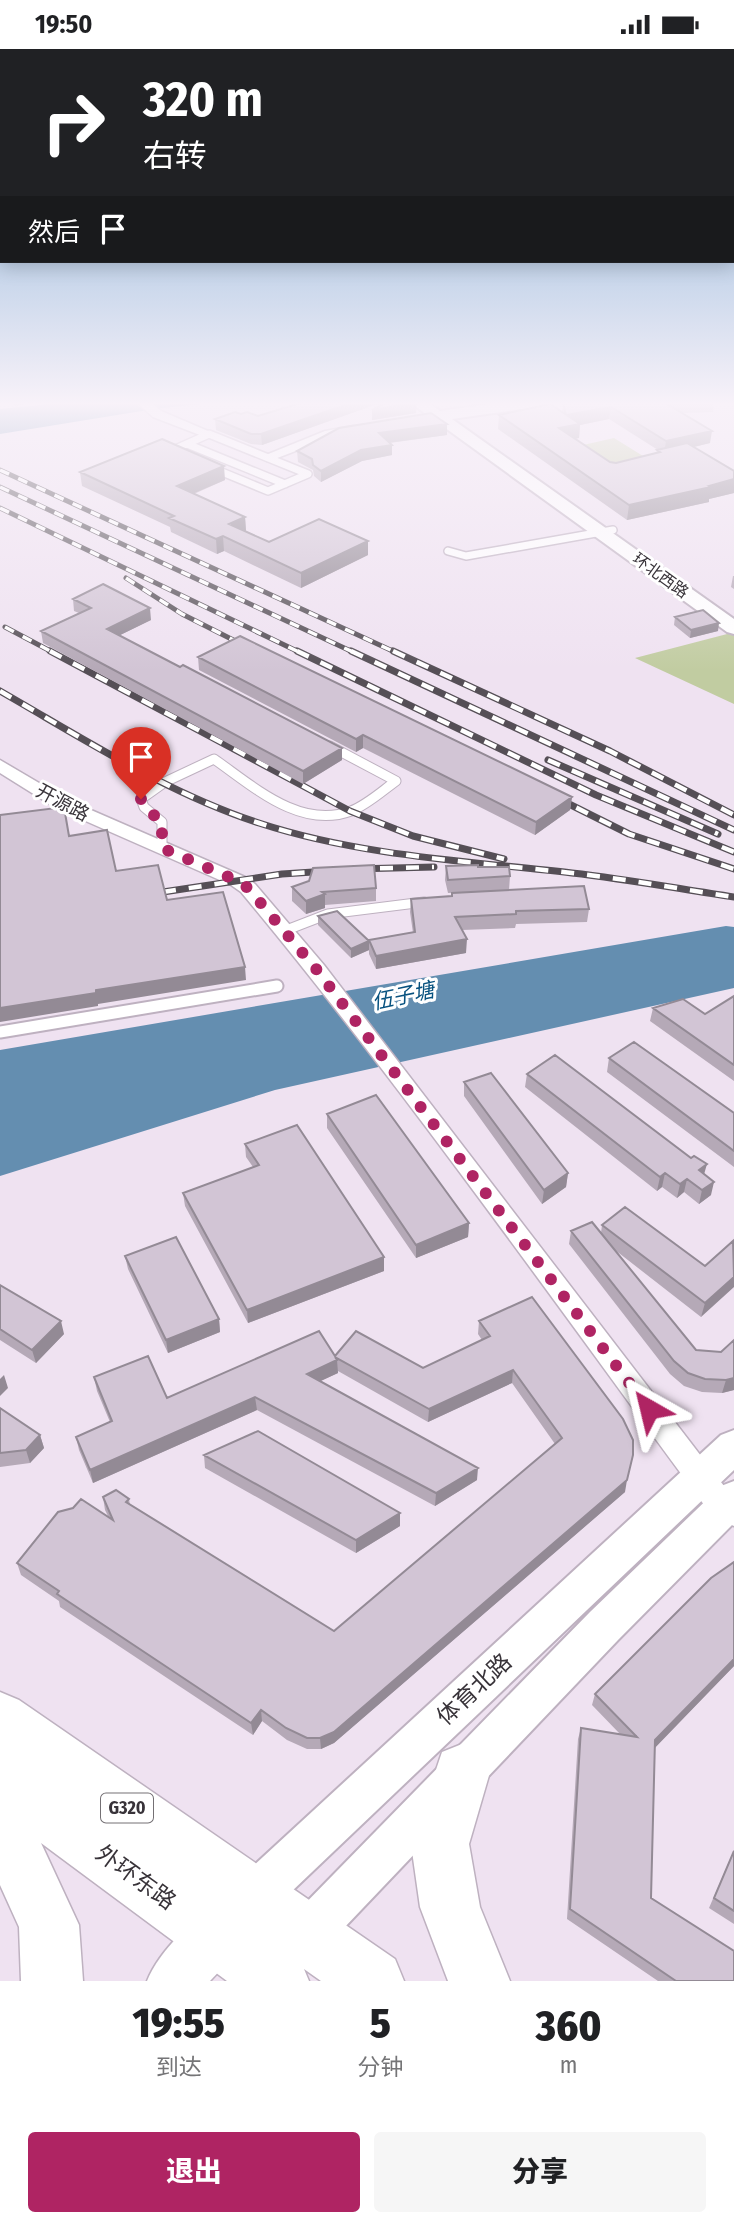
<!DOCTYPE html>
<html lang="zh">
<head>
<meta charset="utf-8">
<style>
  body { margin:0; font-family:"Fira Sans Condensed","Noto Sans SC",sans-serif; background:#f6f6f6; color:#202124; height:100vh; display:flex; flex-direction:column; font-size:26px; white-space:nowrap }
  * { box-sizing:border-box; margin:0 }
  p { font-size:23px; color:#757577 }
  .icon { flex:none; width:38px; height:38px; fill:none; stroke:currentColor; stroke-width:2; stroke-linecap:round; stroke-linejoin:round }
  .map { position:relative; height:1932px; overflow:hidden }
  .drawer { display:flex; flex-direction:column; background:#fff; flex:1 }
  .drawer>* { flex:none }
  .hud { position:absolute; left:0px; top:0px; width:735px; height:214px; box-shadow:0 4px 18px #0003; background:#202124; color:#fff; overflow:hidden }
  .pin { position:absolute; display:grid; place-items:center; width:60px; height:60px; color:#fff; margin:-72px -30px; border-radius:50% 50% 50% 0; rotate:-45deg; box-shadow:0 0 7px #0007 }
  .pin .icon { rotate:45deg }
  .me { position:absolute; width:77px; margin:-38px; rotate:323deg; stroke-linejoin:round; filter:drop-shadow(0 0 5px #0008) }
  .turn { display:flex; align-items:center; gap:24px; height:147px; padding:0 28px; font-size:32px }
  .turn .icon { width:91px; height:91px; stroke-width:2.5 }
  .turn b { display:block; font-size:49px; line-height:60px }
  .then { display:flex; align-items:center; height:66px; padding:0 28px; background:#0003; gap:14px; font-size:26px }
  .eta { display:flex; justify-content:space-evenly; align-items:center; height:119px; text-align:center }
  .eta b { font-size:42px; font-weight:800; line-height:49px }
  .action { display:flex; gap:14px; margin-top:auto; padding:14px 28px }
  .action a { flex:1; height:80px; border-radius:7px; background:#af2463; color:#fff; font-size:28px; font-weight:800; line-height:80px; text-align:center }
  .action a+a { background:#f6f6f6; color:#202124 }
  .status { display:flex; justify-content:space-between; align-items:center; height:49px; padding:0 35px; background:#fff; direction:ltr }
  .status svg { height:19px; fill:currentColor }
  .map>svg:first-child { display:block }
  .green { fill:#c1cca1 }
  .water { fill:#648eb0 }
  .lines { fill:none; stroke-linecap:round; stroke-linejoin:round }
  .lane-far2-casing { stroke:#beb1c0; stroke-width:10 }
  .lane-far1-casing { stroke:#beb1c0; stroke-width:11 }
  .lane-casing { stroke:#beb1c0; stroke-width:15 }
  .street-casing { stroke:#beb1c0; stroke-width:3 }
  .secondary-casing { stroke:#beb1c0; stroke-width:4 }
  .primary-casing { stroke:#beb1c0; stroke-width:3 }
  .highway-casing { stroke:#beb1c0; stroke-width:3 }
  .lane-far2 { stroke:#fff; stroke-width:7 }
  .lane-far1 { stroke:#fff; stroke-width:9 }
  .lane { stroke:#fff; stroke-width:11 }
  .street { fill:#fff; fill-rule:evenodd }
  .secondary { fill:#fff; fill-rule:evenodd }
  .primary { fill:#fff; fill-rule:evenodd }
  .highway { fill:#fff; fill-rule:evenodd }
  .rail-far1-casing { stroke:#554f56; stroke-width:5 }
  .rail-casing { stroke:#554f56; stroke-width:7 }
  .rail-far1 { stroke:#fff; stroke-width:3.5; stroke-dasharray:10; stroke-linecap:butt }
  .rail { stroke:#fff; stroke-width:4.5; stroke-dasharray:13; stroke-linecap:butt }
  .wall { fill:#b5a9b7; fill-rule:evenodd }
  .shaded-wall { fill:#938a95 }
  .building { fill:#d2c5d5; stroke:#938a95; stroke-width:2 }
  .route { stroke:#af2463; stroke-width:12; stroke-dasharray:0 21.6 }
  .labels { text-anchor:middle; stroke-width:6; stroke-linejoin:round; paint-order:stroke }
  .far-street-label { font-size:16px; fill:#383339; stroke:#fff }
  .shield { fill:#fff; stroke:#747074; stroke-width:2 }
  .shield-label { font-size:18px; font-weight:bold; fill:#383339 }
  .street-label { font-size:19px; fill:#383339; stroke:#fff }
  .water-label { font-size:21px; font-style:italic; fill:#08527f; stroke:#fff }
  .near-street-label { font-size:23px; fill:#383339; stroke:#fff }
</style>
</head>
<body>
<div class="status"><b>19:50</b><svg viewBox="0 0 49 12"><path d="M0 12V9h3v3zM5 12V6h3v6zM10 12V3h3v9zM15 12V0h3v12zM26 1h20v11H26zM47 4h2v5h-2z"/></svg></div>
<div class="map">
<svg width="734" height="1932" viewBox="0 0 734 1932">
  <rect width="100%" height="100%" fill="#efe2f1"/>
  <path class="green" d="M614,389L643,407L598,418L570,399Z
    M731,584L734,586V655L635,609Z"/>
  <path class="water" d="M82,352H228L154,360L0,385V360Z
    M726,877L734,878V939L275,1041L0,1127V1001Z"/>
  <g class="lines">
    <g class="lane-far2-casing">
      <path id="lane-far2" d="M209,385L308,425L268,442L171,402Z
        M187,395L285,435
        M448,502L466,507L613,481"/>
    </g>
    <g class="lane-far1-casing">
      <path id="lane-far1" d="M162,799V773L144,758L141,750L165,733L214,710C253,737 300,781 351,762C367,756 382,742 396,732L330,697
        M284,882L328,865L424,853"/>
    </g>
    <g class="lane-casing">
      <path id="lane" d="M0,983L277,937"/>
    </g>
    <g class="street-casing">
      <path id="street" d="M135,352H148L161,362L215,385L213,388H205L153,368Z
        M353,377L357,378V384L332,388L272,411L267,412L261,408L325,382Z
        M0,711L68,751L245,828L255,835L324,916L734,1450V1477L713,1468C558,1259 408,1044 241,843L231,836L56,759L0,724Z"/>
    </g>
    <g class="secondary-casing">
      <path id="secondary" d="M408,352H426L440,362L512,352H551L543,357L452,370L734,570V585L727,583Z
        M734,1381V1421L269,1864L253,1871L237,1864L230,1848L237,1832L721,1386Z
        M734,1432V1474L618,1591L323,1901L307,1908L291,1901L284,1885L291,1869L590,1563L721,1437Z"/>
    </g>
    <g class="primary-casing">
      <path id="primary" d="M226,1852L244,1860L252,1878L244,1896L210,1932H147C159,1902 196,1865 226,1852Z"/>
    </g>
    <g class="highway-casing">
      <path id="highway" d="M0,1643L19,1651L395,1910L404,1932H321L304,1920L309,1932H227L41,1794L79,1876L83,1932H21L19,1878L0,1836Z
        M462,1695L482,1703L490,1723L469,1795L480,1858L510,1932H448L420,1858L411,1795L442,1703Z"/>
    </g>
    <use href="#lane-far2" class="lane-far2"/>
    <use href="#lane-far1" class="lane-far1"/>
    <use href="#lane" class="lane"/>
    <use href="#street" class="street"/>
    <use href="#secondary" class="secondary"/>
    <use href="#primary" class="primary"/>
    <use href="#highway" class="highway"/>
    <g class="rail-far1-casing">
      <path id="rail-far1" d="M0,421L397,604
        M0,438L355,604
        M0,459L301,604
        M126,529L182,565L251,600
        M5,578L54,604"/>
    </g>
    <g class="rail-casing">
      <path id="rail" d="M50,602L350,762L413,787L504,810
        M297,602L596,746L734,803
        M351,602L734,781
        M393,602L610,702L734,766
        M0,642C84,690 167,744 259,774C360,807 467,812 572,824C626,830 680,840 734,848
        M548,711L718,785
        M553,747L629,785L734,820
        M354,820L434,818
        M163,843L282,825L329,822"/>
    </g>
    <use href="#rail-far1" class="rail-far1"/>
    <use href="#rail" class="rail"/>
  </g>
  <path class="wall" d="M8,352H36L15,357Z
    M303,352H414L416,364L372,371L378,358L377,355L262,396L251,395L216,381L215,370L241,365L258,367L304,353Z
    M460,352H477V354Z
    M573,352H714L713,363L683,364L710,394L694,398L734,422V444L709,450V453L627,471L498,380L499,366L562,363L563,354ZM609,370L658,401H657L656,404L616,414L610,413L574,390L579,389L580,376Z
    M447,375V386L390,394L392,406L362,412L321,433L314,427L313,421L298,413L297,402Z
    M80,423L225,431L194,445L245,468L246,482L269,493L368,492V506L301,539L224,502L217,505L171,483L170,478L82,437Z
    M733,527H734V540L731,538Z
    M73,550L151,571L120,586L342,711L303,735L43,594L41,582L79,564L74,562Z
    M675,568L718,582L690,589L674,576Z
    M198,608L572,748L570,761L535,786L363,699L356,703L199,621Z
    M446,817L478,818L510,827L509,841L448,844L445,831Z
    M292,838L376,839V852L325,856V859L306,865L292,852Z
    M452,844L589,860L587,873L516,875L515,879L462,881L466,904L376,920L369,905V891L413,884L410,863L411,850L451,847Z
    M318,867L369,892V901L351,909L318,876Z
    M734,947V1032L650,972L653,959L705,965Z
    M609,1009L734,1064V1118L607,1023Z
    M527,1025L691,1109L704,1125L711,1146L699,1155L684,1143L677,1149L662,1138L657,1142L525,1038Z
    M464,1033L568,1124L566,1138L542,1155L464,1047Z
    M327,1065L469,1174L468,1188L416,1209L327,1079Z
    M245,1095L384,1222L248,1274L185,1157L183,1144L253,1118L246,1108Z
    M602,1176L705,1217L734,1192L701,1268L615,1201L696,1301L721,1303L734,1341L722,1344L702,1343L684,1337L670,1325L569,1195L571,1182L601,1184Z
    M125,1207L219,1270L220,1283L168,1304L128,1220Z
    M0,1236L64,1285L36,1314L0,1291Z
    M479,1272L625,1443L334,1694L321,1700H307L287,1691L262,1672L253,1686L60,1558L59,1552L21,1526L17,1514L109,1469L105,1461L103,1448L129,1450L130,1456L334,1582L555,1395L512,1334L428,1373L338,1322V1324L320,1332L477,1431L435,1457L257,1361L93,1434L79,1401L76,1388L110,1373L97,1342L94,1328L167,1349L335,1307L423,1319L482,1291L478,1285Z
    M0,1359L40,1386L44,1399L30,1414L0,1418Z
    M204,1406L400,1464V1477L356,1504L205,1419Z
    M734,1513V1617L654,1699L651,1849L734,1932H658L567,1870L578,1690L581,1679L620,1685L592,1656L595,1645Z
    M734,1801V1875L709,1859Z"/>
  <path class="shaded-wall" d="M14,352H36L15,357Z
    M357,352H377V355L262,396L261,385Z
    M417,353L416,364L372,371V361Z
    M611,358L609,370L580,376L579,389L557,393L559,379L566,366Z
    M447,375V386L379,395V384Z
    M712,382L710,394L664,405L666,392Z
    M392,396V406L362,412L321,433V422L361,401Z
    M224,417L225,431L178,451L177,437Z
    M734,430V444L709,450V453L627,471L629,456Z
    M245,468L246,482L229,475Z
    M223,487L224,502L217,505L216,490Z
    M368,492V506L301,539V524Z
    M150,559L151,571L108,592L107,580Z
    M719,574L718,582L690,589L691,581Z
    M363,686V699L356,703V690Z
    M342,699V711L303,735V722Z
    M572,748L570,761L535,786L536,773Z
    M325,845V859L306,865V852Z
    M467,890L466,904L376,920V907Z
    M369,892V901L351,909V900Z
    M245,918L246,931L98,955V957L0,973V959L96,941Z
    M707,1115L703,1129L699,1121Z
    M568,1124L566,1138L542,1155L544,1141Z
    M665,1124L662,1138L657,1142L660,1128Z
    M687,1130L684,1143L677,1149L680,1135Z
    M714,1133L711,1146L699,1155L702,1141Z
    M469,1174L468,1188L416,1209V1196Z
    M384,1208V1222L248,1274L247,1261Z
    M734,1228V1238L701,1268L705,1254Z
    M219,1270L220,1283L168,1304L166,1291Z
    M61,1272L64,1285L36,1314L32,1301Z
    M337,1311L338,1324L308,1338L307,1325Z
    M513,1321L512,1334L428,1373L429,1360Z
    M4,1326L8,1339L0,1347V1330Z
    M734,1329V1341L722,1344L726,1331Z
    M255,1348L257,1361L93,1434L90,1421Z
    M40,1386L44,1399L30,1414L26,1401Z
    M478,1419L477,1431L435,1457L436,1444Z
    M627,1431L625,1443L334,1694L321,1700L320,1689Z
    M400,1464V1477L356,1504V1491Z
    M734,1610V1617L651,1703L655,1691Z
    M261,1661L262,1672L253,1686L251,1674Z"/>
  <path class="building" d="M307,352H357L261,385H251L215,370L235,363L241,365L247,363L258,367Z
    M380,352H414L417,353L372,361L382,356Z
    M573,352H667H662L712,382L666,392L611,358L566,366L563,354Z
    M550,355L580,375L559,379L610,413L616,414L660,403L657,401L687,394L734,422V430L709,437L711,438L629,456L499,366Z
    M431,364L447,375L379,384L392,396L361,401L321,422L313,416L312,410L297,402L339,379Z
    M162,390L224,417L177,437L245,468L229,475L269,493L319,470L368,492L301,524L223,487L216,490L169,469L174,467L80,423Z
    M103,535L150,559L107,580L180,618L183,616L342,699L303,722L41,582L91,559L73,550Z
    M703,561L719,574L691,581L675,568Z
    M240,587L572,748L536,773L363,686L356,690L198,608Z
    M64,758L69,787L107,781L116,822L158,816L167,851L223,843L245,918L96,941V944L0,959V766Z
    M374,816L376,839L322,843L325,845L306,852L292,838L309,832L313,819Z
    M478,816V818H509L510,827L448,831L446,817Z
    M584,837L589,860L516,862V865L455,868L467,890L376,907L369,891L415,883L411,850L452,847V844Z
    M337,862L369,892L351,900L318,867Z
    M734,947V1016L653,959L683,950L705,965Z
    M634,993L734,1064V1102L609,1009Z
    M555,1006L691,1109L694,1107L707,1115L699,1121L714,1133L702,1141L687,1130L680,1135L665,1124L660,1128L527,1025Z
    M491,1024L568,1124L544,1141L464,1033Z
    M376,1046L469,1174L416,1196L327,1065Z
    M297,1076L384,1208L247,1261L183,1144L259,1116L245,1095Z
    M625,1158L705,1217L733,1192L734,1228L705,1254L602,1176Z
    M592,1173L696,1301L721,1303L734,1291V1329L726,1331L705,1330L688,1324L674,1312L571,1182Z
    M176,1188L219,1270L166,1291L125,1207Z
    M0,1236L61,1272L32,1301L0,1280Z
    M532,1248L623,1370L633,1391V1406L627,1431L334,1683L320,1689H307L286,1679L261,1661L251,1674L57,1545L59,1542L17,1514L58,1463L73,1459L81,1450L113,1471L103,1448L116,1441L129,1450L126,1453L334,1582L562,1389L513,1321L429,1360L335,1308L337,1311L307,1325L478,1419L436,1444L255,1348L90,1421L76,1388L112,1372L94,1328L148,1307L167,1349L319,1282L335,1307L356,1282L423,1319L490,1287L479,1272Z
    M0,1359L40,1386L26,1401L0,1404Z
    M258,1382L400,1464L356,1491L204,1406Z
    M734,1513V1610L655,1691L651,1849L734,1902V1932H676L570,1860L581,1679L637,1688L595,1645L711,1529Z
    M734,1802V1862L714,1849Z"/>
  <linearGradient id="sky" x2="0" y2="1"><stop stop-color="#73a5d2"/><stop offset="0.57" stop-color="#f8f2f9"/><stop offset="1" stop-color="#f8f2f9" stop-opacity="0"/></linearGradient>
  <rect width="734" height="622" fill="url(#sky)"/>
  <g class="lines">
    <path class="route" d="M141,750L144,758L162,773V799L238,832L248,839L317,921L649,1360"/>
  </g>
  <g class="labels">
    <g class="far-street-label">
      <text transform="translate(661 526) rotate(36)" y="6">环北西路</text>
    </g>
    <rect class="shield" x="101" y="1744.5" width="52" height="29" rx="5"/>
    <g class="shield-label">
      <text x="127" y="1765">G320</text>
    </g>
    <g class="street-label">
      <text transform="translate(63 753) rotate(28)" y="7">开源路</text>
    </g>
    <g class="water-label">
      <text transform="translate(403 947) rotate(-12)" y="7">伍子塘</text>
    </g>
    <g class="near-street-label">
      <text transform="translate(474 1640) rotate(-43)" y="8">体育北路</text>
      <text transform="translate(136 1828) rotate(36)" y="8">外环东路</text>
    </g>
  </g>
</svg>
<div class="pin" style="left:141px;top:750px;background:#d93025"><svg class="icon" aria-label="arrive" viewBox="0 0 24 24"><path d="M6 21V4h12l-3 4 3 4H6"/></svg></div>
<svg class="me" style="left:649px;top:1360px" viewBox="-20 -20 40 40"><path d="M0-17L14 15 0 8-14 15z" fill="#af2463" stroke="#fff" stroke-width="4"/></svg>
<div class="hud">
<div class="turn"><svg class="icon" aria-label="right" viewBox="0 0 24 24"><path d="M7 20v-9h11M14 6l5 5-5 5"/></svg><div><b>320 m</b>右转</div></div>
<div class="then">然后<svg class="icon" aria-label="arrive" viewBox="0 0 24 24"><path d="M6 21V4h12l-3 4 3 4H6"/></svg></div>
</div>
</div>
<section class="drawer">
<div class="eta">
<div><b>19:55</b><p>到达</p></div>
<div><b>5</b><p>分钟</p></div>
<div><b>360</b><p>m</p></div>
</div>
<div class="action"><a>退出</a><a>分享</a></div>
</section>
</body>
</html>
